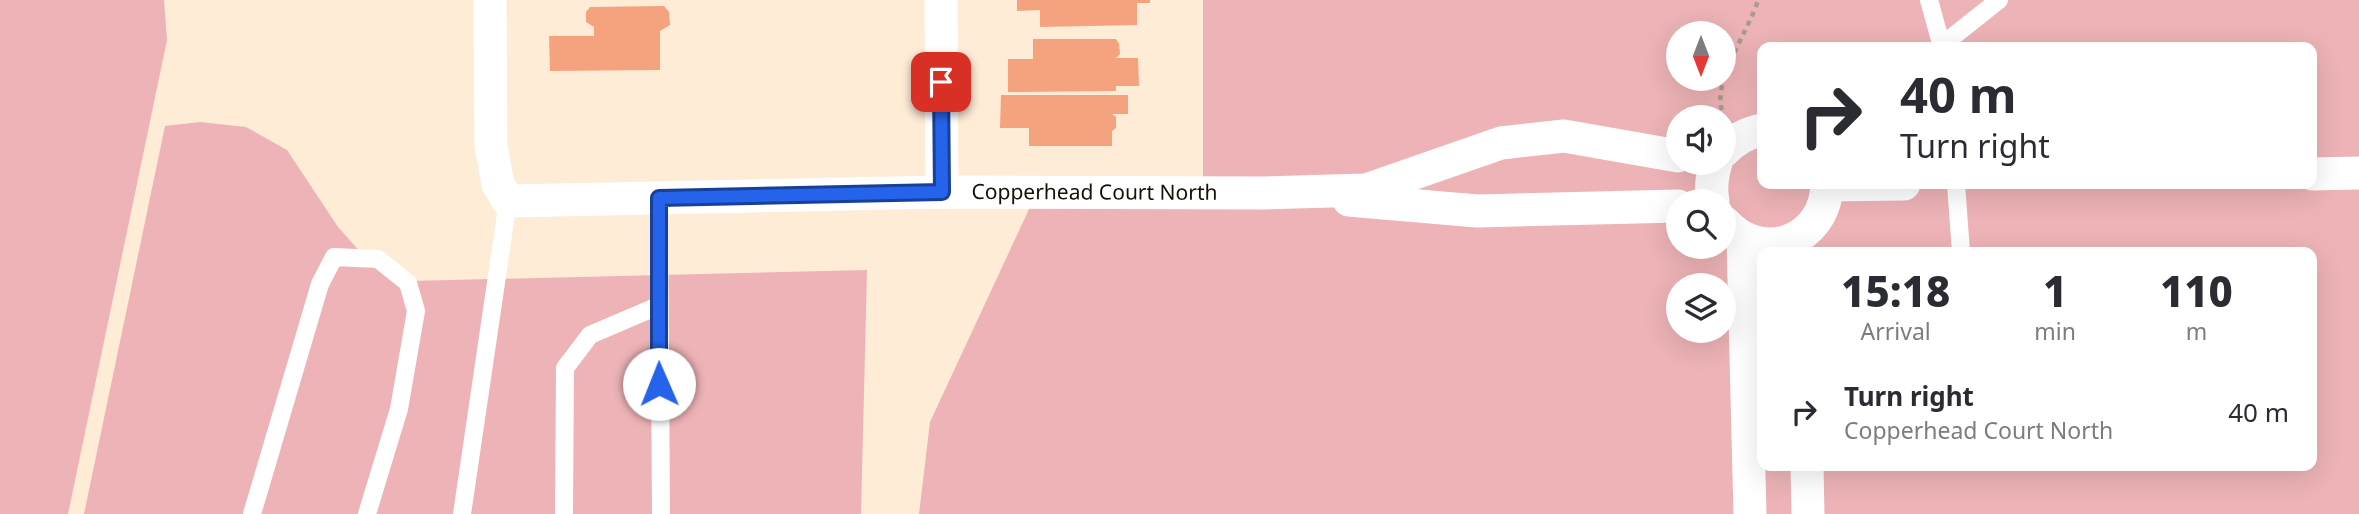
<!DOCTYPE html>
<html lang="en">
<head>
<meta charset="utf-8">
<style>
  body { margin:0; font-family:"Noto Sans",sans-serif; background:#f7f7f7; color:#2b2b33; height:100vh; display:flex; flex-direction:column; font-size:26px; white-space:nowrap }
  * { box-sizing:border-box; margin:0 }
  p { font-size:23px; color:#7c7c81 }
  .icon { flex:none; width:38px; height:38px; fill:none; stroke:currentColor; stroke-width:2; stroke-linecap:round; stroke-linejoin:round }
  .map { position:relative; flex:1; overflow:hidden }
  .side { position:absolute; left:1757px; top:247px; width:560px; height:224px; display:flex; flex-direction:column; background:#fff; border-radius:14px; box-shadow:0 7px 28px #0002 }
  .side>* { flex:none }
  .top-card { position:absolute; left:1757px; top:42px; width:560px; height:147px; border-radius:14px; box-shadow:0 7px 28px #0002; background:#fff; color:#2b2b33; overflow:hidden }
  .needle { width:46px; rotate:180deg }
  .controls { position:absolute; left:1666px; top:21px; display:grid; gap:14px }
  .controls a { display:grid; place-items:center; width:70px; height:70px; border-radius:50%; background:#fff; box-shadow:0 7px 28px #0002; font-size:35px }
  .pin { position:absolute; display:grid; place-items:center; width:60px; height:60px; color:#fff; margin:-30px; border-radius:14px; box-shadow:0 4px 10px #0006 }
  .me { position:absolute; width:77px; margin:-38px; rotate:359deg; stroke-linejoin:round; filter:drop-shadow(0 0 5px #0008) }
  .turn { display:flex; align-items:center; gap:24px; height:147px; padding:0 28px; font-size:32px }
  .turn .icon { width:91px; height:91px; stroke-width:2.5 }
  .turn b { display:block; font-size:49px; line-height:60px }
  .eta { display:flex; justify-content:space-evenly; align-items:center; height:119px; text-align:center }
  .eta b { font-size:42px; font-weight:800; line-height:49px }
  ul { padding:0; list-style:none }
  li { display:flex; align-items:center; gap:21px; height:91px; padding:0 28px }
  li div { flex:1 }
  li b { display:block; font-size:26px }
  li em { font-style:normal }
  .map>svg:first-child { display:block }
  .green { fill:#edb3b6; fill-rule:evenodd }
  .building { fill:#f5a27f }
  .lines { fill:none; stroke-linecap:round; stroke-linejoin:round }
  .path { stroke:#a99b8a; stroke-width:4.5; stroke-dasharray:5 5; stroke-linecap:butt }
  .lane { stroke:#fff; stroke-width:18 }
  .street { stroke:#fff; stroke-width:33 }
  .route-casing { stroke:#184099; stroke-width:18 }
  .route { stroke:#2563eb; stroke-width:12 }
  .labels { text-anchor:middle; stroke-width:6; stroke-linejoin:round; paint-order:stroke }
  .street-label { font-size:21px; fill:#171007; stroke:#feecd7 }
</style>
</head>
<body>
<div class="map">
<svg width="2359" height="514" viewBox="0 0 2359 514">
  <rect width="100%" height="100%" fill="#feecd7"/>
  <path class="green" d="M0,0H164L167,40L68,514H0Z
    M1203,0H2359V514H919L930,422L1037,192L1203,193ZM1678,33H1724V79H1678ZM1762,47H2312V184H1762ZM1678,117H1724V163H1678ZM1678,201H1724V247H1678ZM1762,252H2312V466H1762ZM1678,285H1724V331H1678Z
    M200,122L246,127L287,150L338,227L370,263L411,281L867,270L861,514H84L165,126Z"/>
  <path class="building" d="M1017,0H1150V3H1137V25L1040,27V10L1017,11Z
    M664,6L669,12L670,25L660,31V70L550,71L549,36H594V27L586,22V12L590,7Z
    M1033,39H1116L1119,44L1120,54L1116,58H1138L1139,86H1116V91L1008,92V59H1033Z
    M1001,95H1128V114H1112L1116,117V128L1112,131V146H1029V128H1000Z"/>
  <g class="lines">
    <path class="path" d="M1722,110C1712,81 1750,29 1758,0"/>
    <path class="lane" d="M1929,0L1942,47
      M1941,46L1999,0
      M1956,184L1961,252
      M659,198L661,514
      M252,514L320,284L334,257L378,259L408,283L416,311L399,409L367,514
      M462,514L508,201
      M564,514L565,368L590,335L658,306"/>
    <g class="street">
      <path id="s1" d="M490,0L491,146L498,184L508,201L942,192L1263,193L1366,190L1501,143L1564,136L1678,156"/>
      <path d="M941,0L942,192"/>
      <path d="M1724,151C1735,139 1747,133 1762,130"/>
      <path d="M2312,174L2359,173"/>
      <path d="M1827,185L1904,184"/>
      <path d="M1349,200L1477,211L1678,206"/>
      <path d="M1713,201C1710,187 1712,176 1716,163"/>
      <path d="M1724,222C1762,265 1826,241 1827,184"/>
      <path d="M1743,238L1750,514"/>
      <path d="M1807,466L1808,514"/>
    </g>
  </g>
  <g class="lines">
    <g class="route-casing">
      <path id="route" d="M659,384V198L942,192L941,82"/>
    </g>
    <use href="#route" class="route"/>
  </g>
  <g class="labels">
    <g class="street-label">
      <text dy="7" stroke="none"><textPath href="#s1" startOffset="791">Copperhead Court North</textPath></text>
    </g>
  </g>
</svg>
<div class="controls">
<a><svg class="needle" viewBox="-14 -14 28 28"><path d="M0-13l5 13h-10z" fill="#e53935"/><path d="M0 13l5-13h-10z" fill="#7c7c81"/></svg></a>
<a><svg class="icon" aria-label="sound" viewBox="0 0 24 24"><path d="M4 9h4l5-4v14l-5-4H4zM17 9q2 3 0 6"/></svg></a>
<a><svg class="icon" aria-label="search" viewBox="0 0 24 24"><circle cx="10" cy="10" r="6"/><path d="M15 15l6 6"/></svg></a>
<a><svg class="icon" aria-label="layers" viewBox="0 0 24 24"><path d="M12 4l9 5-9 5-9-5zM3 14l9 5 9-5"/></svg></a>
</div>
<div class="pin" style="left:941px;top:82px;background:#d93025"><svg class="icon" aria-label="arrive" viewBox="0 0 24 24"><path d="M6 21V4h12l-3 4 3 4H6"/></svg></div>
<svg class="me" style="left:659px;top:384px" viewBox="-20 -20 40 40"><circle r="19" fill="#fff"/><path d="M0-13L10 11 0 6-10 11z" fill="#2563eb"/></svg>
<div class="top-card">
<div class="turn"><svg class="icon" aria-label="right" viewBox="0 0 24 24"><path d="M7 20v-9h11M14 6l5 5-5 5"/></svg><div><b>40 m</b>Turn right</div></div>
</div>
<section class="side">
<div class="eta">
<div><b>15:18</b><p>Arrival</p></div>
<div><b>1</b><p>min</p></div>
<div><b>110</b><p>m</p></div>
</div>
<ul>
<li><svg class="icon" aria-label="right" viewBox="0 0 24 24"><path d="M7 20v-9h11M14 6l5 5-5 5"/></svg><div><b>Turn right</b><p>Copperhead Court North</p></div><em>40 m</em></li>
</ul>
</section>
</div>
</body>
</html>
